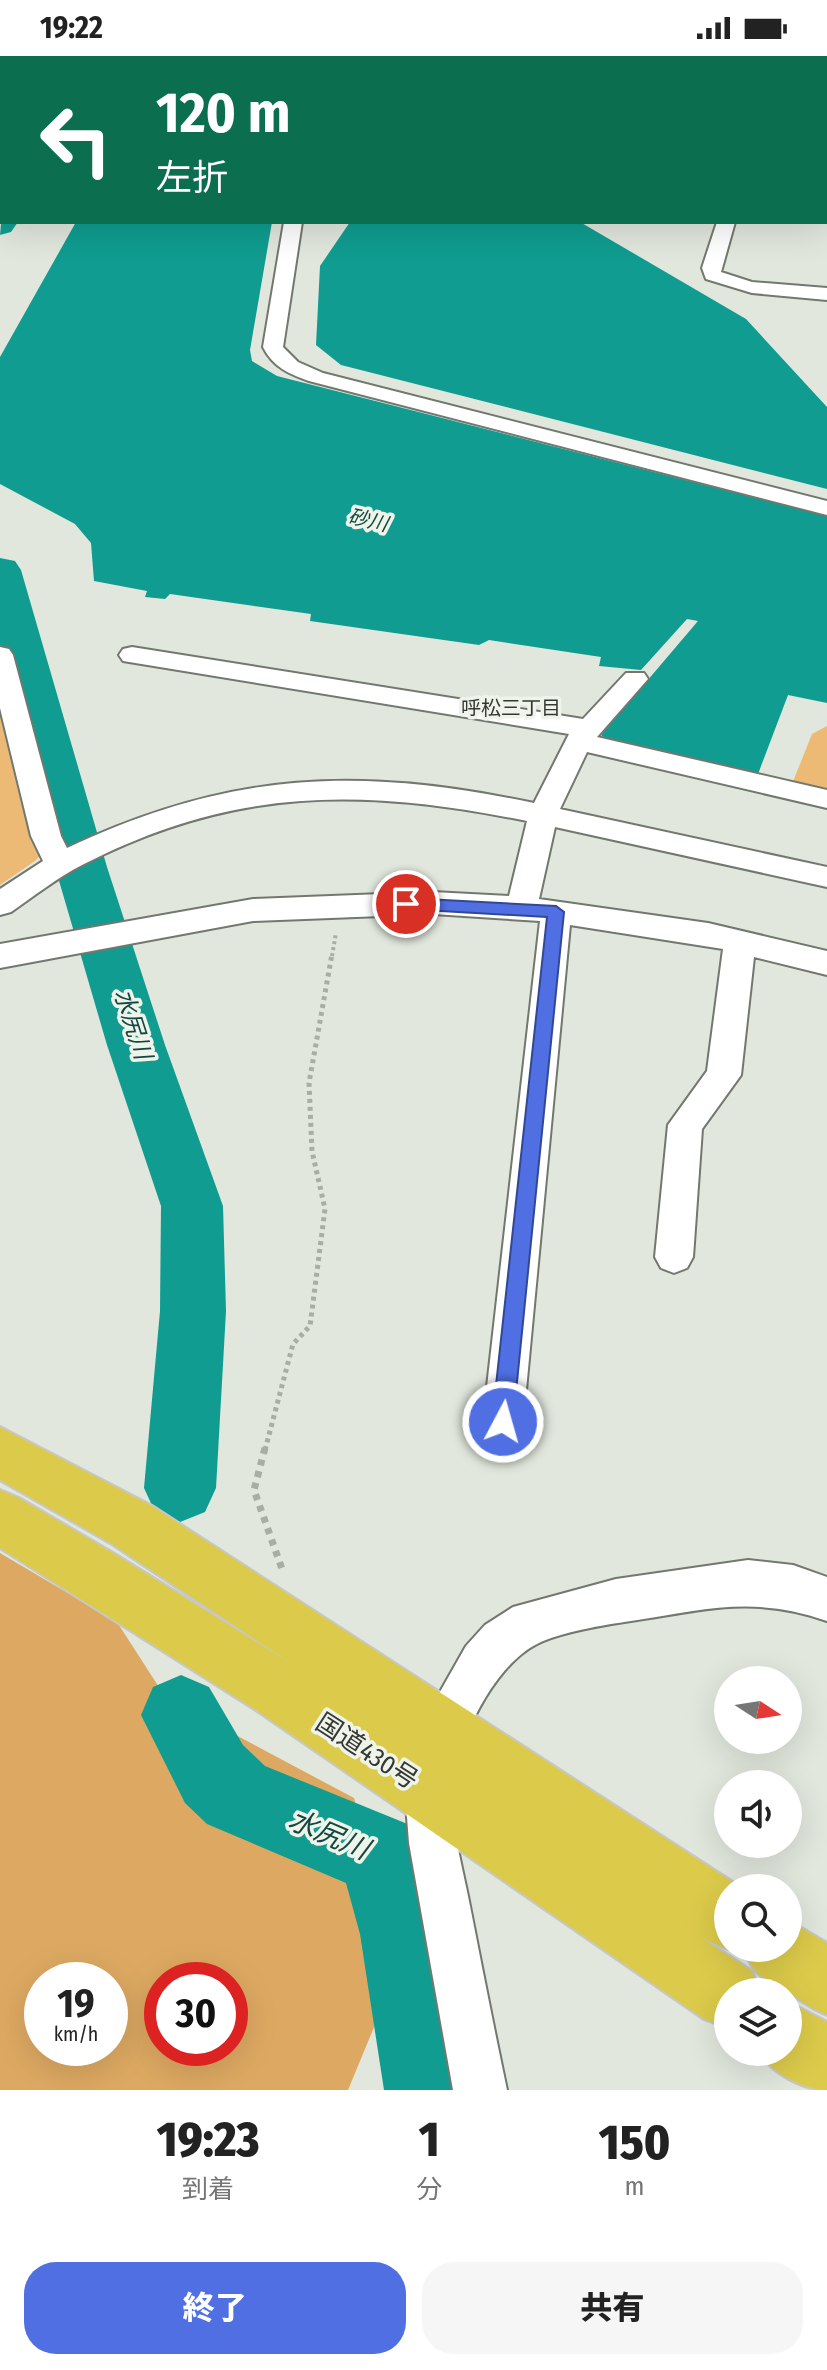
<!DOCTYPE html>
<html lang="ja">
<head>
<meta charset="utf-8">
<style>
  body { margin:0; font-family:"Fira Sans Condensed","Noto Sans JP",sans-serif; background:#f6f6f6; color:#222; height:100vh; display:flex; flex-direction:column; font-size:30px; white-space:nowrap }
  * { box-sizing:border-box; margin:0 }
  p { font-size:26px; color:#767676 }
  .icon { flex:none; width:44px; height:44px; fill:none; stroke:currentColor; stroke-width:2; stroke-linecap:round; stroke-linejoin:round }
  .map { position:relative; height:2034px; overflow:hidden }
  .side { display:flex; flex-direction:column; background:#fff; flex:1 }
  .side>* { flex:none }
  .banner { position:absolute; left:0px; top:0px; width:828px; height:168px; box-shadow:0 8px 32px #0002; background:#0b6e4f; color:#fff; overflow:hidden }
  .needle { width:52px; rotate:102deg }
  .tools { position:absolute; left:714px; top:1610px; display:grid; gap:16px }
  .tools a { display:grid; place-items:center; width:88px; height:88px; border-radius:50%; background:#fff; box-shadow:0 8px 32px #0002; font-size:40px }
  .speed { position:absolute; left:24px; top:1906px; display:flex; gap:16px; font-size:40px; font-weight:700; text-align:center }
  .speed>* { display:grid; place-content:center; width:104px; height:104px; border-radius:50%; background:#fff; box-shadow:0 8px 32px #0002; line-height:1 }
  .speed small { font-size:20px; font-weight:400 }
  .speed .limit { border:12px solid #d22; background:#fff; color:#111 }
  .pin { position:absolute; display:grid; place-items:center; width:68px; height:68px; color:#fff; margin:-34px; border:4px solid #fff; border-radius:50%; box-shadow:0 2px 8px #0007 }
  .me { position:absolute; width:88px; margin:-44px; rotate:6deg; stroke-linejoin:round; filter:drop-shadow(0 0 6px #0008) }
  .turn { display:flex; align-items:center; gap:28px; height:168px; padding:0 24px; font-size:36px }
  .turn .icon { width:104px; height:104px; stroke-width:2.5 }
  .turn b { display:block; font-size:56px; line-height:68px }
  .eta { display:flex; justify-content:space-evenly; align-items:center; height:136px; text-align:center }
  .eta b { font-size:48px; font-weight:800; line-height:56px }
  .primary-button { display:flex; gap:16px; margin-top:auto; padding:16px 24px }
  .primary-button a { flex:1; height:92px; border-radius:32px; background:#4f6fe3; color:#fff; font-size:32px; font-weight:800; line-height:92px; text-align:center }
  .primary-button a+a { background:#f6f6f6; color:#222 }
  .status { display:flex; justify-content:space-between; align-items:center; height:56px; padding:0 40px; background:#fff; direction:ltr }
  .status svg { height:22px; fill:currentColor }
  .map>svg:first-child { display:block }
  .green { fill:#edba76 }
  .forest { fill:#dda962; fill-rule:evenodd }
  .water { fill:#109c90 }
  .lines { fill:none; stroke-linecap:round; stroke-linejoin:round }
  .river { fill:#109c90; fill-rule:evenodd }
  .minor-casing { stroke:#73786f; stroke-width:4 }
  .highway-casing { stroke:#c6c7c6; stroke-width:4 }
  .path-far2 { stroke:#a9ada5; stroke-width:4; stroke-dasharray:3 3; stroke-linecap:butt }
  .path-far1 { stroke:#a9ada5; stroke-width:5; stroke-dasharray:4 4; stroke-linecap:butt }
  .path { stroke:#a9ada5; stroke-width:7; stroke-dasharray:6 6; stroke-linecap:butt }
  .minor { fill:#fff; fill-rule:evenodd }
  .highway { fill:#dccb4a; fill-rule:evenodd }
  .route { fill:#4f6fe3; stroke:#334894; stroke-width:2 }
  .labels { text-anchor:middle; stroke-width:7; stroke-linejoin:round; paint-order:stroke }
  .far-water-label { font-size:20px; font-style:italic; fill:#134842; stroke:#eff4ea }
  .far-neighbourhood-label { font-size:20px; fill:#353733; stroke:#eff4ea }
  .water-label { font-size:24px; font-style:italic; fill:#134842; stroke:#eff4ea }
  .near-street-label { font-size:26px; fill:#353733; stroke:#eff4ea }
  .near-water-label { font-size:28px; font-style:italic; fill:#134842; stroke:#eff4ea }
</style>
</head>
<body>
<div class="status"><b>19:22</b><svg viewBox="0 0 49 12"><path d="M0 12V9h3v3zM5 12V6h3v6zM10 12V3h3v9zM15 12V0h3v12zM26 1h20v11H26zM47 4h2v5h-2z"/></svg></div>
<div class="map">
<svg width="827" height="2034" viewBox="0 0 827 2034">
  <rect width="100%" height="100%" fill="#e1e7dc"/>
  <path class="green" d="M0,557L33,663L41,706L60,770L57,782L35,805L0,829Z
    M827,670V739L792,728L812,678Z"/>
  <path class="forest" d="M0,1497L117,1566L166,1642L354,1742L401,1906L348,2034H0ZM42,1924H110V1992H42ZM162,1924H230V1992H162Z"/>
  <path class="water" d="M76,166H272L250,294L252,305L277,320L827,460V647L788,639L758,718L607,684L601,679L698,565L687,563L641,614L599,610L601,601L489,584L479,589L310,565L311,558L170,538L165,543L145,541L147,535L94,525L91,487L75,468L0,428V301Z
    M350,166H580L746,263L827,351V433L341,309L316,289L320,210Z"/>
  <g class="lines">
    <path class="river" d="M0,112L2,113V131L0,130Z
      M2,157V166H18L11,176L0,179Z
      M0,502L15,505L21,514L107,811L165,989L223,1150L226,1255L216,1432L205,1456L180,1466L155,1456L144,1432L160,1255L161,1150L107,989L55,811L0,595Z
      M181,1619L209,1631L243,1689L265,1710L410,1769L446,1878L476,2034H384L360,1878L346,1827L207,1768L185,1747L141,1659L153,1631Z"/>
    <g class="minor-casing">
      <path id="minor" d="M290,0H310L311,2H291Z
        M826,69H827V79H826Z
        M826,152H827V162H826Z
        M284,166H302L283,291L298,306L323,317L827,445V459L309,325C289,318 273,311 263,291Z
        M717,166H735L721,216L752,226L827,232V244L752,237L706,223L702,212Z
        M0,591L9,593L13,599L61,780L67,792C231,715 358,710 534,747L569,678L123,605L119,599L123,593L132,591L583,663L626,617H644L648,623L597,681L827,734V752L587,696L560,753L827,811V831L555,771L539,843L708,867L827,895V919L754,901L741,1019L702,1073L693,1201L687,1212L674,1217L661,1212L655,1201L668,1069L707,1015L723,893L570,869L523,1366L517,1379L503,1385L489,1379L483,1366L540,865L433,858L253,865L0,912V888L253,843L433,836L509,840L527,765C362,732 236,730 82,809C57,822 34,840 11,856L0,859V833L43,805L31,780L0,652Z
        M748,1504L793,1509L827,1521V1565C753,1539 705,1554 631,1565C604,1569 560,1576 537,1588C493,1610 455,1688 453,1736C451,1774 463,1813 470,1850C482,1911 494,1973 507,2034H453L409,1787L405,1735L428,1657L466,1590L485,1569L513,1551L616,1523Z"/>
    </g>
    <g class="highway-casing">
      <path id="highway" d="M0,1371L152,1450L742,1832H728V1892H732L728,1893L703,1883L752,1915L760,1936H728V1972L704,1963L256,1654L0,1492V1434L19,1442L113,1497L292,1608L112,1488L0,1424Z
        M788,1864L827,1887V1959C812,1953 800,1944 788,1936C762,1919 757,1925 743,1892H788Z
        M788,1946L827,1966V2034C805,2034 769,2017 761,1996H788Z"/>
    </g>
    <path class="path-far2" d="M332,900L336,877"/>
    <path class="path-far1" d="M265,1394L293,1288L310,1270L325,1153L312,1095L309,1027L332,898"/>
    <path class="path" d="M265,1392L254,1434L282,1513"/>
    <use href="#minor" class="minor"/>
    <use href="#highway" class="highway"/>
  </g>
  <path class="route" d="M406,842L556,850L564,856L513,1366L510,1373L503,1376L495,1373L492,1366L547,861L406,853L398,848Z"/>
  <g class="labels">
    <g class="far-water-label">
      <text transform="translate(368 464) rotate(13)" y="7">砂川</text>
    </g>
    <g class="far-neighbourhood-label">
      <text x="511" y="659">呼松三丁目</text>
    </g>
    <g class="water-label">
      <text transform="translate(133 968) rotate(72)" y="8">水尻川</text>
    </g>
    <g class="near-street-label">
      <text transform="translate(367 1695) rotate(33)" y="9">国道430号</text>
    </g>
    <g class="near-water-label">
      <text transform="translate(329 1778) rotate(23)" y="10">水尻川</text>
    </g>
  </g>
</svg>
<div class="tools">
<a><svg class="needle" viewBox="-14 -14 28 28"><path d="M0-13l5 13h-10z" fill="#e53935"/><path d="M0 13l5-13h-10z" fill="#767676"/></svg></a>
<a><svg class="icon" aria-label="sound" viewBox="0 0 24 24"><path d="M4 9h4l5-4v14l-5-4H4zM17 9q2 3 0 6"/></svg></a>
<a><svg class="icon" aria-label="search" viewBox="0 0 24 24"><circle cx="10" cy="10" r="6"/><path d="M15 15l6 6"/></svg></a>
<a><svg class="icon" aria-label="layers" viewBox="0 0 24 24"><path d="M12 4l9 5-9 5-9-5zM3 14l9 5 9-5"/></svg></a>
</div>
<div class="speed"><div>19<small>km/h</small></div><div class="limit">30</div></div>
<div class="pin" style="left:406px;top:848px;background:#d93025"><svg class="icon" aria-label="arrive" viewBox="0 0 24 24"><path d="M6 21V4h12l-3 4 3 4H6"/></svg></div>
<svg class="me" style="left:503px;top:1366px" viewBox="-20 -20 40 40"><circle r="17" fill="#4f6fe3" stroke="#fff" stroke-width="3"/><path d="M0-11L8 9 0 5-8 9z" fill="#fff"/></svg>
<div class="banner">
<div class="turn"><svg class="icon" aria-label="left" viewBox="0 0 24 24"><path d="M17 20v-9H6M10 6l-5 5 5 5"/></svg><div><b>120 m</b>左折</div></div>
</div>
</div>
<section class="side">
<div class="eta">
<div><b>19:23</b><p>到着</p></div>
<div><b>1</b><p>分</p></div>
<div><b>150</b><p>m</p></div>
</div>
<div class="primary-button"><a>終了</a><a>共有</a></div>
</section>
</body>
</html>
